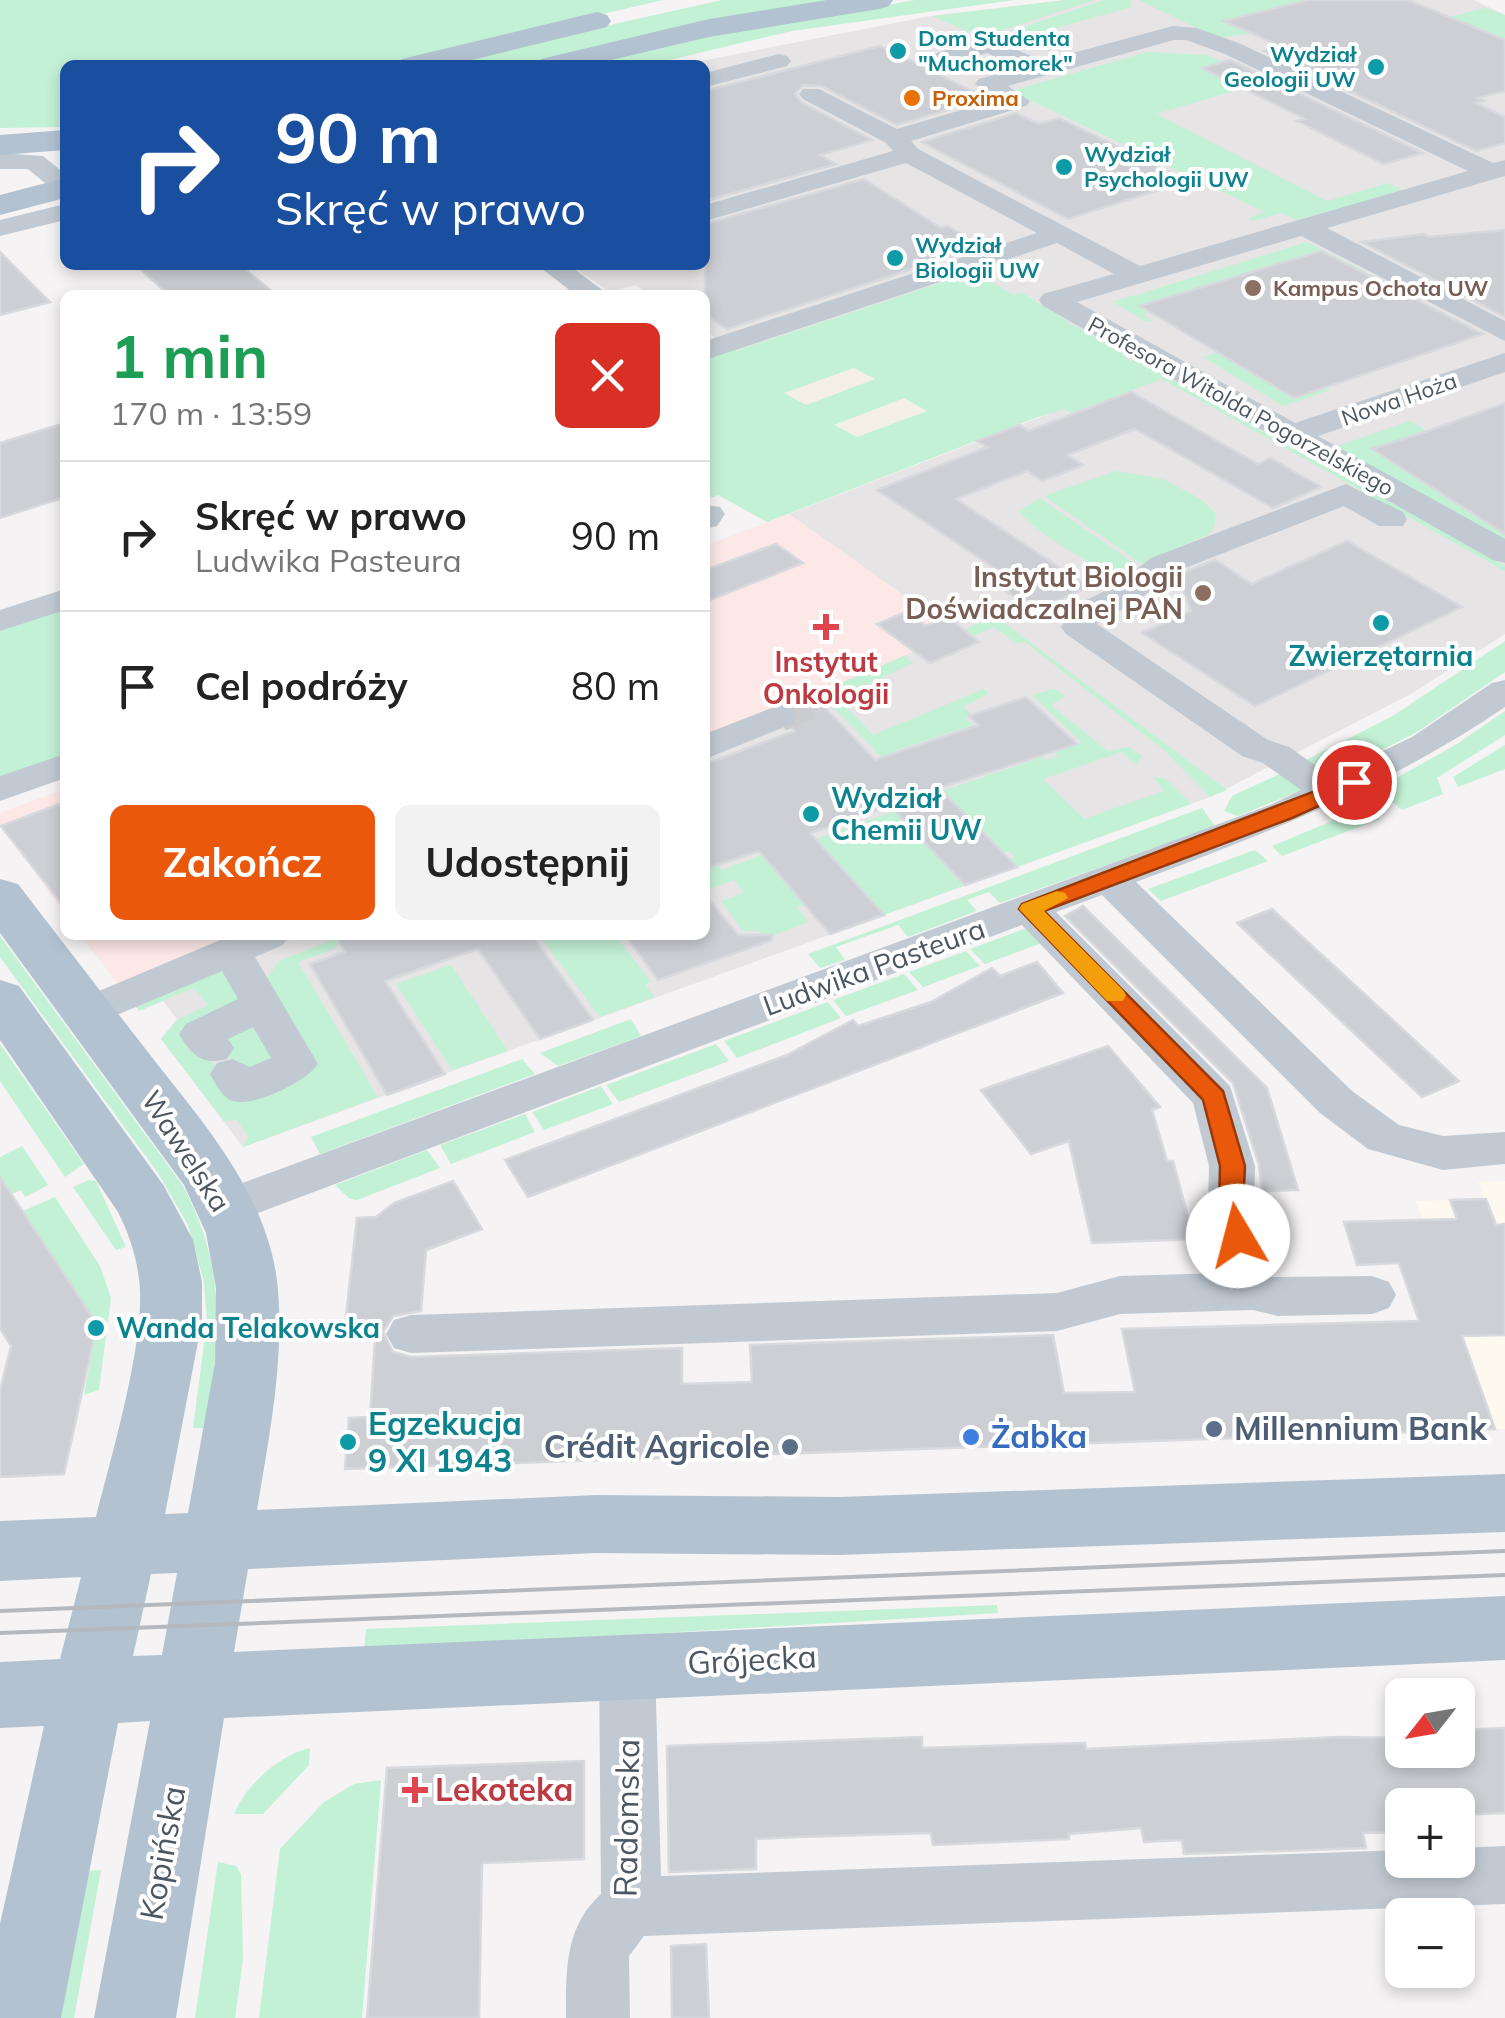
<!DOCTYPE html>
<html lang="pl">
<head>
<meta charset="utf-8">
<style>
  body { margin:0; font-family:Mulish,sans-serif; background:#f2f2f2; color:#222; height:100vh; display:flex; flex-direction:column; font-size:38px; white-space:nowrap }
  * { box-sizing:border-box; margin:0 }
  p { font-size:32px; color:#767676 }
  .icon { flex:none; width:55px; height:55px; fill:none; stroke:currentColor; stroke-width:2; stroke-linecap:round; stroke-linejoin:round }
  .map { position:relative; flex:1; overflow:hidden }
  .panel { position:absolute; left:60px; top:290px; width:650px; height:650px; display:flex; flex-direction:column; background:#fff; border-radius:15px; box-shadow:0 5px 15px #0003 }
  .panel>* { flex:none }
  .guide { position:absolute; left:60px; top:60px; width:650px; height:210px; border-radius:15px; box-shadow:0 5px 15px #0003; background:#1a4fa0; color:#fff; overflow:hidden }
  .needle { width:65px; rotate:239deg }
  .controls { position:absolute; left:1385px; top:1678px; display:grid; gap:20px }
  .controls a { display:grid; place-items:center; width:90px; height:90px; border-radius:15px; background:#fff; box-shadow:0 5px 15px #0003; font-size:50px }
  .pin { position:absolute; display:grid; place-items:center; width:85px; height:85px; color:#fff; margin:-42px; border:5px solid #fff; border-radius:50%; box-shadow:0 2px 10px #0007 }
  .me { position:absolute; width:110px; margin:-55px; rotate:352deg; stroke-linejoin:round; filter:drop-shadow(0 0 8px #0008) }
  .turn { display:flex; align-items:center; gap:35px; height:210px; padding:0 50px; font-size:45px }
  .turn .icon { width:130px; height:130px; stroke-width:2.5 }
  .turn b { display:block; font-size:70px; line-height:85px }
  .round { display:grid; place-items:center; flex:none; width:105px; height:105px; border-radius:15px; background:#f2f2f2 }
  .head { display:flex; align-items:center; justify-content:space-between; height:170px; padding:0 50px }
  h1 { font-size:60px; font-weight:700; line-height:75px; color:#1e9e55 }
  .primary-button { display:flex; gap:20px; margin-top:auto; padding:20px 50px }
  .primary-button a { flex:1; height:115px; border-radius:15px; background:#ea580c; color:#fff; font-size:40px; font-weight:700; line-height:115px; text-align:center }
  .primary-button a+a { background:#f2f2f2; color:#222 }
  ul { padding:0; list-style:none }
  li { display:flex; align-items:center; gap:30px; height:150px; padding:0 50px; border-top:2px solid #e0e0e0 }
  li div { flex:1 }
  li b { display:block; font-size:38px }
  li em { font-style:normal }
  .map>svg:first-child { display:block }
  .commercial { fill:#fdf9ef }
  .education { fill:#e6e4e5 }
  .medical { fill:#fce8e6 }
  .green { fill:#c3f1d5 }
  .sand { fill:#f5f0e5 }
  .building { fill:#cdcfd5; stroke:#d7d9de; stroke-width:2.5 }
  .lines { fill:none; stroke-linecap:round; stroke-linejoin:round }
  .minor-tunnel { stroke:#caccce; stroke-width:32; stroke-dasharray:32 16; stroke-linecap:butt }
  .minor { fill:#c1cad2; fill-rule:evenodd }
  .major { fill:#b3c2d1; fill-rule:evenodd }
  .tram { stroke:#b5b8bd; stroke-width:4 }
  .route { fill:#ea580c; stroke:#983908; stroke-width:2.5 }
  .slow { fill:#f59e0b }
  .culture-dot { fill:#0f9aa8; stroke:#fff; stroke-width:4 }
  .food-dot { fill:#e8710a; stroke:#fff; stroke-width:4 }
  .education-dot { fill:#8d6e63; stroke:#fff; stroke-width:4 }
  .health-dot { fill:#e0444e; stroke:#fff; stroke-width:4 }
  .service-dot { fill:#5c6f8a; stroke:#fff; stroke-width:4 }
  .shop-dot { fill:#3f7fe0; stroke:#fff; stroke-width:4 }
  .labels { text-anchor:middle; stroke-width:8; stroke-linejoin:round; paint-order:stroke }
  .far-culture-label { font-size:22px; font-weight:bold; fill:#0d838f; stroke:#fff; text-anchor:start }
  .far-food-label { font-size:22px; font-weight:bold; fill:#c56008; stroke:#fff; text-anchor:start }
  .far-education-label { font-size:22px; font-weight:bold; fill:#785e54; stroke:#fff; text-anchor:start }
  .far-street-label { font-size:22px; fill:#4a5661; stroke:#fff }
  .education-label { font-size:28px; font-weight:bold; fill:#785e54; stroke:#fff; text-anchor:end }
  .culture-label { font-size:28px; font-weight:bold; fill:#0d838f; stroke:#fff; text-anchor:start }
  .health-label { font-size:28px; font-weight:bold; fill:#be3a42; stroke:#fff }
  .street-label { font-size:28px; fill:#4a5661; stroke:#fff }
  .near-culture-label { font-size:32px; font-weight:bold; fill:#0d838f; stroke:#fff; text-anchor:start }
  .near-service-label { font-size:32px; font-weight:bold; fill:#4e5e75; stroke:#fff; text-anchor:start }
  .near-shop-label { font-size:32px; font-weight:bold; fill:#366cbe; stroke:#fff; text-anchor:start }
  .near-street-label { font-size:32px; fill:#4a5661; stroke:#fff }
  .near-health-label { font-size:32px; font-weight:bold; fill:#be3a42; stroke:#fff; text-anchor:start }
</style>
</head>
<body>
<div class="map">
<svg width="1505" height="2018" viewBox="0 0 1505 2018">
  <rect width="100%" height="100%" fill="#f5f3f3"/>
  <path class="commercial" d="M1505,1181V1429H1495L1416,1201L1484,1199L1478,1182Z"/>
  <path class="education" d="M1065,0H1474L1505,15V634L1411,694L1210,797L243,1147L161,1039L177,1019L163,1001L139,1011L249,935H705V741L956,633L789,514L1152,374L973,272L735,351L705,331V295H651L635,285L610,292L570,265H705V65H681L925,17Z"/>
  <path class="medical" d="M789,514L957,633L705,741V546Z
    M65,789V915L0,824V813Z
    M80,935H248L122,989Z"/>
  <path class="green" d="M0,0H663L390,63L373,62L377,65H65V127L0,128Z
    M722,0H849L616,44L532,65H431Z
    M915,0H1014L792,31L648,65H575L642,48Z
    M1065,0H1094L982,37L932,16Z
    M1104,0H1130L1132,7L1001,43L993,37Z
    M1139,0H1308L1240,17L1268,31L1217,38Z
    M1485,8L1505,15V40L1450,17Z
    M1148,52L1207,55L1264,82L1156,114L1327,201L1388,183L1403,191L1296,220L1281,213L1253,221L1248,218L1265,212L1011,91Z
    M1307,242L1367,272L1363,273L1321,251L1226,280L1220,307L1192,290L1141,306L1150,312L1143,315L1152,321L1147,322L1113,302Z
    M973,272L1014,295L1021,292L1069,322L1066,324L1074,325L1127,355L1124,357L1130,361L1135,359L1238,417L1260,424V430L1505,566V571L1162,379L1071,413L1065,409L1038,417L767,522L718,495L705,500V357L731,349L735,351Z
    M1218,352L1294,398L1327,387L1330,390L1283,406L1203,357Z
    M1410,421L1425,430L1373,449L1454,487L1439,494L1505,534V541L1330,449Z
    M1116,471L1163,479L1201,499L1216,514L1214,528L1207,535L1142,564L1044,496Z
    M1040,498L1138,566C1127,569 1117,572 1106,569C1087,564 1029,527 1019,511Z
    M65,605V756L3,779L0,776V627Z
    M995,616L1227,790L1210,797L1165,751L1025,642L1016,643L994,627L951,646L957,633Z
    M1505,641V672L1417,732L1329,777L1300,763L1391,717Z
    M904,656L913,663L838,698L873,735L984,689L989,694L964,706L971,715L965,718L973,725L897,750L903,758L889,765L830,704L823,706L813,695Z
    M1054,689L1066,696L1051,705L1108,751L1129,747L1142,756L1136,765L1122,752L1043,779L1084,819L1164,791L1153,777L1166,779L1191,804L1017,867L1010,860L1015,857L1009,851L1003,853L942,791L1042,757L1046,760L1058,756L1055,752L1082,743L1032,695Z
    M1505,711V735L1437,778L1443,794L1402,810L1382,793V786L1457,744Z
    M1505,745V769L1458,787L1453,777Z
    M1284,772L1305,789L1238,816L1224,811L1232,796Z
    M1366,807L1380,819L1282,856L1272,846Z
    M1202,808L1215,826L1000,903L989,892L967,900L977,911L908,937L898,925L836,947L845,960L820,968L808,954Z
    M895,811L965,885L884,915L815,839Z
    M1255,850L1268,861L1161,901L1148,889Z
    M762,855L805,905L797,908L809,922L769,937L757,931H743L721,901L744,893L734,880L705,891V869L718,865L722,870Z
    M1027,928L1042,943L985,964L970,949Z
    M539,935H615L651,982L645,985L655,997L600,1017Z
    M0,936L183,1186C228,1271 219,1336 207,1428H193L207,1321L204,1282L188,1225L158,1173L0,957Z
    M337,938L336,948L298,962L378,1097L243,1147L248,1136L237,1120L224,1121L161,1039L177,1020L208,1005L193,988L139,1011L131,1001L218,970L228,972L240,996L236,1006L188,1032L240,1098L309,1067L265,981L279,961Z
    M966,951L980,966L923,987L909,972Z
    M451,965L508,1051L452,1070L396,984Z
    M904,974L918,990L846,1016L833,1000Z
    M828,1002L841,1018L737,1058L724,1041Z
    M257,1016L273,1057L266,1067L242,1073L220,1045Z
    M631,1019L641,1036L558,1066L540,1053Z
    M0,1044L84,1164L65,1177L0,1081Z
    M716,1044L729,1061L619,1102L606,1085Z
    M522,1059L535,1074L320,1154L311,1137Z
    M601,1086L613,1104L544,1130L532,1112Z
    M525,1114L535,1132L451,1164L440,1145Z
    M22,1146L48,1185L25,1197L21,1190L11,1194L0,1177V1157Z
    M427,1150L440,1168L357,1200L350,1199L335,1185Z
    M89,1180L96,1181L126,1247L116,1250L73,1187Z
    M55,1197L100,1266L111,1298L99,1390L84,1395L97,1323L23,1211Z
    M997,1605L998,1613L364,1651L366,1629Z
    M310,1748L309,1765L263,1814H234C246,1785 279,1755 310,1748Z
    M381,1780L362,2018H259L280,1849L324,1802L354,1784Z
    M218,1862L236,1866L241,1874L243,1959L235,2018H195Z
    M101,1870L74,2018H60L87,1871Z"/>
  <path class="sand" d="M854,368L875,379L806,405L784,393Z
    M904,398L927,411L857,437L834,425Z"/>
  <path class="building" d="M1308,0H1408L1505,40V91L1477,98L1484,101L1476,103L1505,117V143L1476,151L1264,51L1280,46L1224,21Z
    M880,46L987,98L897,125L821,86L803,85L795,94L801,102L872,140L820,155L836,164L705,201V91Z
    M1230,60L1423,153L1384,164L1297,121L1305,119L1202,68Z
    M1016,113L1039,124L1059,118L1187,181L1068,219L922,142Z
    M864,179L941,228L947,226L983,246L727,329L705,314V224Z
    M1505,230V317L1362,242L1424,234L1428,237Z
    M1321,251L1483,334L1294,398L1140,306Z
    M0,252L50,302L0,315Z
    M136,265H240L276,295H169Z
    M1131,392L1258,464L1270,458L1321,487L1273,508L1135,429L1067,455L1083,465L1042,481L1027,471L956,499L1089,587L1035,610L985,577L999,571L877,490L987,447L977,441L1019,425L1029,431Z
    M1505,403V534L1372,449L1434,429Z
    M65,423V497L0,518V443Z
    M1347,541L1462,607L1255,706L1142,633L1191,611L1177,575L1215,560L1252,584Z
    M776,544L803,563L705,602V570Z
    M906,612L926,626L948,617L979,642L930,663L877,624Z
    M813,695L875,760L979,725L969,716L1026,697L1077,744L939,788L1017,867L965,885L890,806L810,833L884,915L830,934L759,851L705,869V764L795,731L792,728L800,714L791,704Z
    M65,802V908L1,826Z
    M705,894L738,935H772V940L658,980L625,935H705Z
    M1083,906L1267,1088L1298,1190L1262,1191L1259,1165L1233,1083L1065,916Z
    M1272,909L1459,1081L1422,1097L1237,923Z
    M335,935H532L593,1020L540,1039L478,949L385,981L445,1074L387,1095L310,964L345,952Z
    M1037,962L1063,993L528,1197L505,1160L787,1055L853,1020L858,1026L931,1002L992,968L1000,976Z
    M1108,1046L1160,1107L1152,1110L1167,1161H1173L1194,1239L1092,1243L1069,1141L1031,1154L981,1090Z
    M0,1177L97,1324L64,1474L0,1477V1391L11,1346L0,1328Z
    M453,1181L482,1229L426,1250L421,1311L393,1316L383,1332L393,1352L411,1357L682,1348V1384L752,1382L750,1345L1053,1335L1064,1393L1135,1392L1122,1329L1419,1321L1399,1263L1357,1265L1344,1222L1457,1219L1450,1200L1486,1199L1496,1225L1505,1224V1335L1462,1336L1495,1429L345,1469L349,1418L370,1417L376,1325H345L357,1218L376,1217L394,1203Z
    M1505,1728V1813L1458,1815V1805H1402V1832L1363,1833L1366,1848L1184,1854L1182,1840L1144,1842L1141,1828L1069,1834V1839L933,1845L931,1833L798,1837L756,1839V1869L669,1872L667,1746L922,1737V1748L1085,1743L1086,1749L1338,1737L1402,1738V1750H1458V1730Z
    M584,1761V1859L482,1863L479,2018H367L387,1768Z
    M706,1944L709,2018H672L671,1946Z"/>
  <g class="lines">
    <path class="minor-tunnel" d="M779,716L817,699"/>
    <path class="minor" d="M1173,26L1197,28L1241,44L1493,163L1505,160V176L1327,228L1505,321V341L1301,236L1077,302L1295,423L1505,353V372L1318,436L1505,539V563L1493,560L1043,306L1039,300L1043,294L1114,274L1057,243L705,360V341L1037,233L906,163L705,221V205L893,151L886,143L803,99L799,94L803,89H819L897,129L998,99L975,84L979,79L1019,68L987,53L938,67L930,65L926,60L930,55L989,38L1043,61ZM1174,40H1186L1225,54L1468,171L1140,266L918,149L911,141L1026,106L1030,101L1008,86Z
      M779,54L787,56L791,61L787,66L705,87V73Z
      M0,153L43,156L65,174V195L56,192L28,169H0Z
      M65,204V220L0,236V220Z
      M537,265H569L609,295H576Z
      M1346,484L1403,512L1407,519L1403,526H1379L1344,506L1175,572L1137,601L1097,624L1268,740L1289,747L1331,776L1412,737L1492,683L1505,680V707C1388,787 1267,833 1136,882L1352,1091L1399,1125L1443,1136L1505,1132V1164L1443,1170L1368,1149L1320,1113L1102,895L1056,912L1230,1086L1255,1166L1254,1208L1273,1277L1372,1276L1389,1282L1396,1295L1389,1308L1372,1314L1278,1316L1253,1310L1120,1314L1057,1331L411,1353L394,1348L386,1334L394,1320L411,1315L1057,1293L1120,1276L1224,1273L1208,1208L1209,1166L1193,1103L1022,925L242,1219L226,1224L210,1219L203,1207L210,1195L1270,805L1301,790L1263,763L1242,756L1066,634L1061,627L1074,606L1113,587L1151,558Z
      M705,505L720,507L725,514L717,526L705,529Z
      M65,589V610L0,631V610Z
      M779,705L792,708L797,716L792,724L705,759V734Z
      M65,754V778L0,801V776Z
      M232,935H289L283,945L255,957L318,1064C308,1081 249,1110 230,1100C221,1095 215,1083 210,1074L217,1063L232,1059L250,1067L271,1058L253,1027L228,1039L234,1048L227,1059C202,1066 192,1055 179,1034L186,1024L238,999L222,971L88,1027L73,1022L67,1012L73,1002Z
      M627,1642L647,1649L655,1667L661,1876L1402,1850V1860H1458V1848L1505,1846V1904L644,1936L629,1956L630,2018H566C566,1973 564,1927 601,1894L599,1667L607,1649Z"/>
    <path class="major" d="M827,0H893L889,6L879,9L709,37L590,65H537L541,59L709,19Z
      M597,12L607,15L611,21L607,27L451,65H398L402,59Z
      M65,130V150L0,155V135Z
      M65,178V198L0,215V195Z
      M0,879L18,884C60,939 102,993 144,1047C200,1120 270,1194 278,1290C284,1364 269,1437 257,1510L596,1495L839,1497L1505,1474V1532L839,1555L596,1553L248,1569L234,1652L1505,1596V1660L224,1718L176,2018H94L150,1721L118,1723L61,2018H0V1924L44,1726L0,1728V1662L60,1659L81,1577L0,1581V1521L96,1517C111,1457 147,1337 139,1279C136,1255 129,1234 118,1212L0,1040V980L19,986L164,1186L193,1240L202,1282V1321L165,1514L188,1513L215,1363L216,1288L206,1233L184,1185L0,933ZM177,1573L162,1655L133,1656L151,1574Z"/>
    <path class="tram" d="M0,1611L1505,1551
      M0,1633L1505,1575"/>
  </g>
  <path class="route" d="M1354,776L1361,778V787L1292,818L1044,911L1223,1091L1245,1166L1243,1208L1251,1236L1247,1243H1230L1219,1208L1220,1166L1203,1100L1019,909L1022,904Z"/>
  <path class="slow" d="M1057,891L1065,893L1068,898L1044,911L1123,990L1126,995L1123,1001H1107L1019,909L1022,904Z"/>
  <g class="culture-dot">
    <circle cx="898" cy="51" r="10"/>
    <circle cx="1376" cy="67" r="10"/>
    <circle cx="1064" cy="167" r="10"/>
    <circle cx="895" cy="258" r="10"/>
    <circle cx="1381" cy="623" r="10"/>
    <circle cx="811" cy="814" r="10"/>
    <circle cx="96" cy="1328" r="10"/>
    <circle cx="348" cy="1442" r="10"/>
  </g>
  <circle class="food-dot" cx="912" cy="98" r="10"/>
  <g class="education-dot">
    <circle cx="1253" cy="288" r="10"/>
    <circle cx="1203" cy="593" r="10"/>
  </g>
  <g class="health-dot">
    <path d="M821 612h10v10h10v10h-10v10h-10v-10h-10v-10h10z"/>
    <path d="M410 1775h10v10h10v10h-10v10h-10v-10h-10v-10h10z"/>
  </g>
  <g class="service-dot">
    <circle cx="1214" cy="1429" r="10"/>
    <circle cx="790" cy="1447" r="10"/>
  </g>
  <circle class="shop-dot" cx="971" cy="1437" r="10"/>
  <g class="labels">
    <g class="far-culture-label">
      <text x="918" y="46">Dom Studenta<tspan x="918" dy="25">"Muchomorek"</tspan></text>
      <text x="1356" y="62" text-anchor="end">Wydział<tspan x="1356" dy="25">Geologii UW</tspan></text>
      <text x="1084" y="162">Wydział<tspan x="1084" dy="25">Psychologii UW</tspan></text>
      <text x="915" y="253">Wydział<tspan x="915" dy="25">Biologii UW</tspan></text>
    </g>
    <g class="far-food-label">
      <text x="932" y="106">Proxima</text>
    </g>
    <g class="far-education-label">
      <text x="1273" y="296">Kampus Ochota UW</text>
    </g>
    <g class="far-street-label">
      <text transform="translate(1399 399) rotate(-19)" y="8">Nowa Hoża</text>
      <text transform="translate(1241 406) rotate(29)" y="8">Profesora Witolda Pogorzelskiego</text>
    </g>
    <g class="education-label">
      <text x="1183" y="587">Instytut Biologii<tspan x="1183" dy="32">Doświadczalnej PAN</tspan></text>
    </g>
    <g class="culture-label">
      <text x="1381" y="666" text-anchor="middle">Zwierzętarnia</text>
      <text x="831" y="808">Wydział<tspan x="831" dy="32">Chemii UW</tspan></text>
      <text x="116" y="1338">Wanda Telakowska</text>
    </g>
    <g class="health-label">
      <text x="826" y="672">Instytut<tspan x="826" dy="32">Onkologii</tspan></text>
    </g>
    <g class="street-label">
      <text transform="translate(874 967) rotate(-20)" y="10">Ludwika Pasteura</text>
      <text transform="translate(186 1151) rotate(57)" y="10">Wawelska</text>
    </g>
    <g class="near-culture-label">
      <text x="368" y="1435">Egzekucja<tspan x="368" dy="37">9 XI 1943</tspan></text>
    </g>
    <g class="near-service-label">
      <text x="1234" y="1440">Millennium Bank</text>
      <text x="770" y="1458" text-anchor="end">Crédit Agricole</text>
    </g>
    <g class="near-shop-label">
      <text x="991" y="1448">Żabka</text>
    </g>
    <g class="near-street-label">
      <text transform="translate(752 1660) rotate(-3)" y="11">Grójecka</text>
      <text transform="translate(627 1818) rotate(-89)" y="11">Radomska</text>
      <text transform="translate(163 1853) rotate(-80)" y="11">Kopińska</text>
    </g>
    <g class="near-health-label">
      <text x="435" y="1801">Lekoteka</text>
    </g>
  </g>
</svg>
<div class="controls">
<a><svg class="needle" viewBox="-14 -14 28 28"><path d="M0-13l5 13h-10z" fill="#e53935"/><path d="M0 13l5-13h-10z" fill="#767676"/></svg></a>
<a>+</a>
<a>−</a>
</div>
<div class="pin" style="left:1354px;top:782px;background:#d93025"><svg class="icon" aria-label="arrive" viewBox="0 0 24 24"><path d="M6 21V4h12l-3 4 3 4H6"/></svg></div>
<svg class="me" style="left:1238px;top:1236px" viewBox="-20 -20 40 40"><circle r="19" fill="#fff"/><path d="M0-13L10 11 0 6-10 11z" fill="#ea580c"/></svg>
<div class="guide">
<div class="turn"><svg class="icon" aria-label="right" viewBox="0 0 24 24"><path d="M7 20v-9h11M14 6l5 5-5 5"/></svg><div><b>90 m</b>Skręć w prawo</div></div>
</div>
<section class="panel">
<div class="head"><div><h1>1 min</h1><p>170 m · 13:59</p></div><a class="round" style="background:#d93025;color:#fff"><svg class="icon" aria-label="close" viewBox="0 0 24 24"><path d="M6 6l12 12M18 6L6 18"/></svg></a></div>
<ul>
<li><svg class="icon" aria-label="right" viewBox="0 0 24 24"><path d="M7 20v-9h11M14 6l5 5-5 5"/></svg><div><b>Skręć w prawo</b><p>Ludwika Pasteura</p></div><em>90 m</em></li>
<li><svg class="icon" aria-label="arrive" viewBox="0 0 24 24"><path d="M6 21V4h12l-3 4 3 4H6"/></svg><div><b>Cel podróży</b></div><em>80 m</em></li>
</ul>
<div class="primary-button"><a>Zakończ</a><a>Udostępnij</a></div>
</section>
</div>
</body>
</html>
